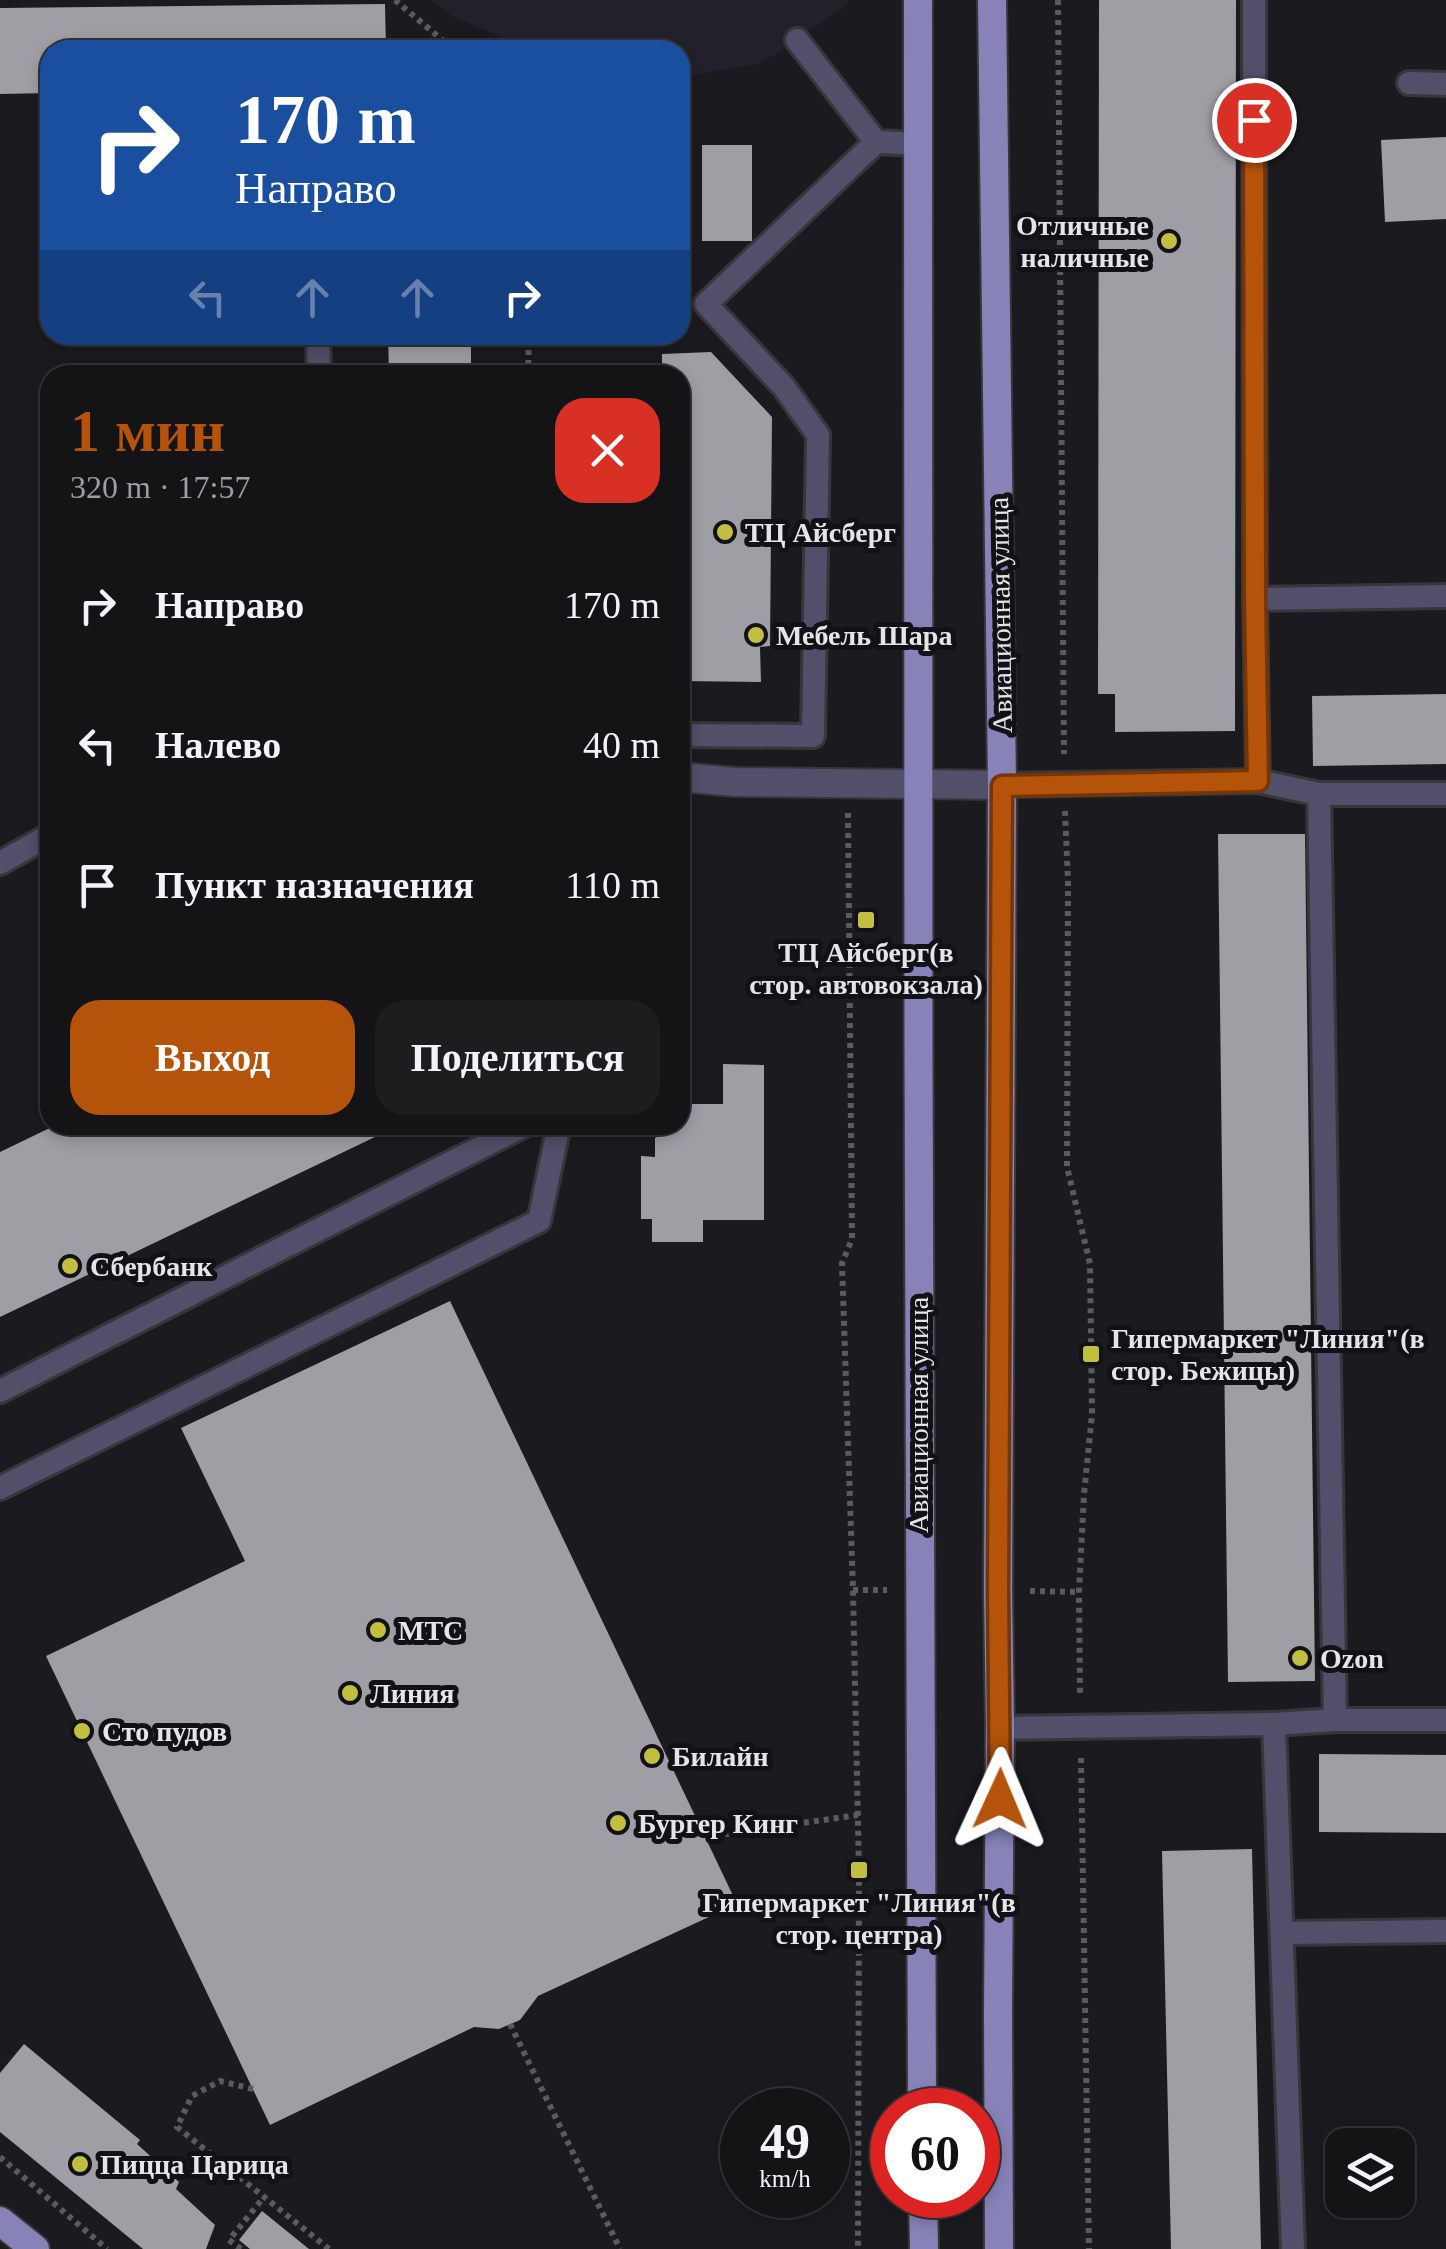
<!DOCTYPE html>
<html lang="ru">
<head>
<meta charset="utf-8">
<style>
  body { margin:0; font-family:Georgia,serif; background:#1d1d20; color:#f1f3f6; height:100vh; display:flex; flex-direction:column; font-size:38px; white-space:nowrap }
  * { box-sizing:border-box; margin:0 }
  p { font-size:32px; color:#9d9ea1 }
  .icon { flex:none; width:55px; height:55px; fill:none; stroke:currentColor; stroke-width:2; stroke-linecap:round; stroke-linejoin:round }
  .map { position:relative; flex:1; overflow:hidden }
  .sheet { position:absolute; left:40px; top:365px; width:650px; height:770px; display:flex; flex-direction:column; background:#141417; border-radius:30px; box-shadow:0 5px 15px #0003,0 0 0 2px #333336 }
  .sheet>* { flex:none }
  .top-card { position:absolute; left:40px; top:40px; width:650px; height:305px; border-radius:30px; box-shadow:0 5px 15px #0003,0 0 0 2px #333336; background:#1a4fa0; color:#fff; overflow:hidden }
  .buttons { position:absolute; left:1325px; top:2128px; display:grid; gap:20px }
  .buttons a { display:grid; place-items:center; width:90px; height:90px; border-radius:20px; background:#141417; box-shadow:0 5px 15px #0003,0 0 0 2px #333336; font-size:50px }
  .speed { position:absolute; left:720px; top:2088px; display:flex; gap:20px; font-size:50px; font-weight:700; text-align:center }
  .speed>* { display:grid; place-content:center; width:130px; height:130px; border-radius:50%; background:#141417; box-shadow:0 5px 15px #0003,0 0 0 2px #333336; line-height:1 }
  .speed small { font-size:25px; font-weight:400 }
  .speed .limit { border:15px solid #d22; background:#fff; color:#111 }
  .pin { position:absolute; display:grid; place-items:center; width:85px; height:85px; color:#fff; margin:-42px; border:5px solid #fff; border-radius:50%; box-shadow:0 2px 10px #0007 }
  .me { position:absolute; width:110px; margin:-55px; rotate:1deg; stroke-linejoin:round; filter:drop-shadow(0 0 8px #0008) }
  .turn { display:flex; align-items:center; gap:35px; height:210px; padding:0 30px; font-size:45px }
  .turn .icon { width:130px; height:130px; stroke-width:2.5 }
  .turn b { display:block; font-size:70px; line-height:85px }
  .lanes { display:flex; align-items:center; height:95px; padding:0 30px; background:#0003; justify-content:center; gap:50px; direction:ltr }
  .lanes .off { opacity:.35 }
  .round { display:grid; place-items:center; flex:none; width:105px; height:105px; border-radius:30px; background:#1d1d20 }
  .summary { display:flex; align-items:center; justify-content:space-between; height:170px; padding:0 30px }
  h1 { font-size:60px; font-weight:800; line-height:75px; color:#b45309 }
  .primary-button { display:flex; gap:20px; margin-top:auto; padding:20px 30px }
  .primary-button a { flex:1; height:115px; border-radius:30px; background:#b45309; color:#fff; font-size:40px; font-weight:800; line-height:115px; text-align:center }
  .primary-button a+a { background:#1d1d20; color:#f1f3f6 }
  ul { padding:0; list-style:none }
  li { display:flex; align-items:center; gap:30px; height:140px; padding:0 30px }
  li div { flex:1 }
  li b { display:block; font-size:38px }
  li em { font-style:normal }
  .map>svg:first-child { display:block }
  .built { fill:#22212b }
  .building { fill:#9f9ea5 }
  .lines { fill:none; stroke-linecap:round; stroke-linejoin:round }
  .service-casing { stroke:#36363b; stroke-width:28 }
  .minor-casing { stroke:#36363b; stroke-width:32 }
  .primary-casing { stroke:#36363b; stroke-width:32 }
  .path { stroke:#5b5b5f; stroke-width:6; stroke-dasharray:5 5; stroke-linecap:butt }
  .service { stroke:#514f69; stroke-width:22 }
  .minor { stroke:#514f69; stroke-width:28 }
  .primary { stroke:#8783b8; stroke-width:28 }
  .route-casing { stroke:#753606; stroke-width:25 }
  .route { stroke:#b45309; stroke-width:18 }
  .poi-dot { fill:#c1be40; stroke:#111116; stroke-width:4 }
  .labels { text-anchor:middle; stroke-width:10; stroke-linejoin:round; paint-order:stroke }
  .poi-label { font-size:28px; font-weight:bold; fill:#e5e5e8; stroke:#111116; text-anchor:start }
  .street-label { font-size:28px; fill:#e5e5e8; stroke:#111116 }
</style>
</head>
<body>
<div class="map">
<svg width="1446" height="2249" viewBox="0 0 1446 2249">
  <rect width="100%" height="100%" fill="#1a1a1f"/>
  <path class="built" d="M430,0H848V5L760,64L680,77V50H531L452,16Z"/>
  <path class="building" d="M1099,0H1236L1235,731L1115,732V694H1098Z
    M385,4L386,50H50V93L0,94V8Z
    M1446,137V219L1385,222L1381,140Z
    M702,145H752V241H702Z
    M388,335H471V375H389Z
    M711,352L772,417L770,646L760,647L761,682L680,681V375H662V354Z
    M1446,694V764L1313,766L1312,696Z
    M1218,834H1305L1315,1681L1228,1682Z
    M723,1064L764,1065V1220H703V1242H652V1219H641V1156L655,1157V1138L689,1118V1104H723Z
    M56,1125H400L0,1317V1152Z
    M450,1301L737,1904L538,1996L520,2020L499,2029L474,2027L270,2125L46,1656L245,1561L181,1428Z
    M1319,1754L1446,1755V1833L1319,1832Z
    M1252,1849L1261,2249H1171L1162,1851Z
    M24,2044L140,2140L137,2144L179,2182L176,2189L215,2225L206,2249H143L0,2132V2073Z
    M262,2211L309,2249H250L239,2240Z"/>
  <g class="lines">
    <g class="service-casing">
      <path id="service" d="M797,40L876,142L919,144
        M1409,83L1446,84
        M318,335L319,375
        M1255,599L1446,596
        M680,735L813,736L818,435L784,387L706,304L876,142
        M1258,781L1319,794H1446
        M1002,785L1258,781L1255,599L1254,0
        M1319,794L1335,1720
        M0,863L50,835
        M0,1391L525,1125
        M0,1488L539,1221L559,1125
        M1274,1724L1293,2249
        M1000,1728L1274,1724L1335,1720H1446
        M1282,1933L1446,1931"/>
    </g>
    <g class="minor-casing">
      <path id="minor" d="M680,777L735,782L1002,785"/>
    </g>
    <g class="primary-casing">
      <path id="primary" d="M918,0C921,703 915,1407 922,2110
        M992,0L1002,785L998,1590L1000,1728L998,2012L999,2249
        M923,2195L924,2249
        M0,2221L35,2249"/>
    </g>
    <path class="path" d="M395,0L454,50
      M1058,0L1064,754
      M528,375L529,335
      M1065,811L1068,881L1067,1167L1090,1264L1092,1415L1084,1494L1079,1592L1080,1695
      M848,813L852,1239L842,1263L853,1590L859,1870L858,2249
      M853,1590H887
      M1030,1591L1079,1592
      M1081,1758L1089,2249
      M705,1837L858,1815
      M510,2024L620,2249
      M253,2089L220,2081L192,2096L177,2127L329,2249
      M0,2157L107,2249
      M241,2249L229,2240L264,2197"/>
    <use href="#service" class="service"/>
    <use href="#minor" class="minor"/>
    <use href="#primary" class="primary"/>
  </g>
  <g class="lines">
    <g class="route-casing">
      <path id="route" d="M1000,1799L998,1590L1002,786L1258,781L1255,599L1254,120"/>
    </g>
    <use href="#route" class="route"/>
  </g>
  <g class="poi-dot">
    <circle cx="1169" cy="241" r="10"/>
    <circle cx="725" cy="532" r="10"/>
    <circle cx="756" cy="635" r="10"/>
    <rect x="856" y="910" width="20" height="20" rx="5"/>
    <circle cx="70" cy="1266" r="10"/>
    <rect x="1081" y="1344" width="20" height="20" rx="5"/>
    <circle cx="378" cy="1630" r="10"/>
    <circle cx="1300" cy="1658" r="10"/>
    <circle cx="350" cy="1693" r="10"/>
    <circle cx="82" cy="1731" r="10"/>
    <circle cx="652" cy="1756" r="10"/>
    <circle cx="618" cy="1823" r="10"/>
    <rect x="849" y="1860" width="20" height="20" rx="5"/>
    <circle cx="80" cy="2164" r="10"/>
  </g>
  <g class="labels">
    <g class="poi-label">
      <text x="1149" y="235" text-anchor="end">Отличные<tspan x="1149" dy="32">наличные</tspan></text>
      <text x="745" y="542">ТЦ Айсберг</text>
      <text x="776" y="645">Мебель Шара</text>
      <text x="866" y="962" text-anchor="middle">ТЦ Айсберг(в<tspan x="866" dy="32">стор. автовокзала)</tspan></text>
      <text x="90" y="1276">Сбербанк</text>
      <text x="1111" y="1348">Гипермаркет "Линия"(в<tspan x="1111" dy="32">стор. Бежицы)</tspan></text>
      <text x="398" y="1640">МТС</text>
      <text x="1320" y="1668">Ozon</text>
      <text x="370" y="1703">Линия</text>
      <text x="102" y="1741">Сто пудов</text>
      <text x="672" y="1766">Билайн</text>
      <text x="638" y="1833">Бургер Кинг</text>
      <text x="859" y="1912" text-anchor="middle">Гипермаркет "Линия"(в<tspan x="859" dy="32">стор. центра)</tspan></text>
      <text x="100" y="2174">Пицца Царица</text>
    </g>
    <g class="street-label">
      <text transform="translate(1000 615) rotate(-91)" y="10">Авиационная улица</text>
      <text transform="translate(918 1415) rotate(-90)" y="10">Авиационная улица</text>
    </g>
  </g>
</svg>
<div class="buttons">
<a><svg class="icon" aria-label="layers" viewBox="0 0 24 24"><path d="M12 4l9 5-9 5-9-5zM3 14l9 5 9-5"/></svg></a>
</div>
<div class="speed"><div>49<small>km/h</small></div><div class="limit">60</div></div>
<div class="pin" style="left:1254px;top:120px;background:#d93025"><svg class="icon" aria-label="arrive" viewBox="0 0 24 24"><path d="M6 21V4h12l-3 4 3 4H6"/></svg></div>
<svg class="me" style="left:1000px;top:1799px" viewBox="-20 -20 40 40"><path d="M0-17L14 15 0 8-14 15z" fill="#b45309" stroke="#fff" stroke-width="4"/></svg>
<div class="top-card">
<div class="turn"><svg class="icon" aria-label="right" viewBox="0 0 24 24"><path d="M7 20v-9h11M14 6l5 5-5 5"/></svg><div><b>170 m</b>Направо</div></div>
<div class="lanes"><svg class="icon off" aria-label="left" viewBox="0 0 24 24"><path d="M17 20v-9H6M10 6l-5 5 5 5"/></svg><svg class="icon off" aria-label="ahead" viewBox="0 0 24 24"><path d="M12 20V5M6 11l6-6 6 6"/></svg><svg class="icon off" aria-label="ahead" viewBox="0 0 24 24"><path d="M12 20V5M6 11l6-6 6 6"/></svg><svg class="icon" aria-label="right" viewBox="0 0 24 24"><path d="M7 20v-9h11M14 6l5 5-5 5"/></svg></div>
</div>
<section class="sheet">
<div class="summary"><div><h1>1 мин</h1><p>320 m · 17:57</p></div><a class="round" style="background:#d93025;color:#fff"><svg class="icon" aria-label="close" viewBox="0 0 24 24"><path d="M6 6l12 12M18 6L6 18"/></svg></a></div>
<ul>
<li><svg class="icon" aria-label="right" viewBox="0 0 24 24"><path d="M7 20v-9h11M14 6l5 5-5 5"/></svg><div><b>Направо</b></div><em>170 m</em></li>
<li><svg class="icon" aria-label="left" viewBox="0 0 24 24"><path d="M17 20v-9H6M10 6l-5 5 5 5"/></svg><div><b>Налево</b></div><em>40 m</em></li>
<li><svg class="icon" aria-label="arrive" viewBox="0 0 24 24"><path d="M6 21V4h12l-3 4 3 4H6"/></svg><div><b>Пункт назначения</b></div><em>110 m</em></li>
</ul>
<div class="primary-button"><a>Выход</a><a>Поделиться</a></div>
</section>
</div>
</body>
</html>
